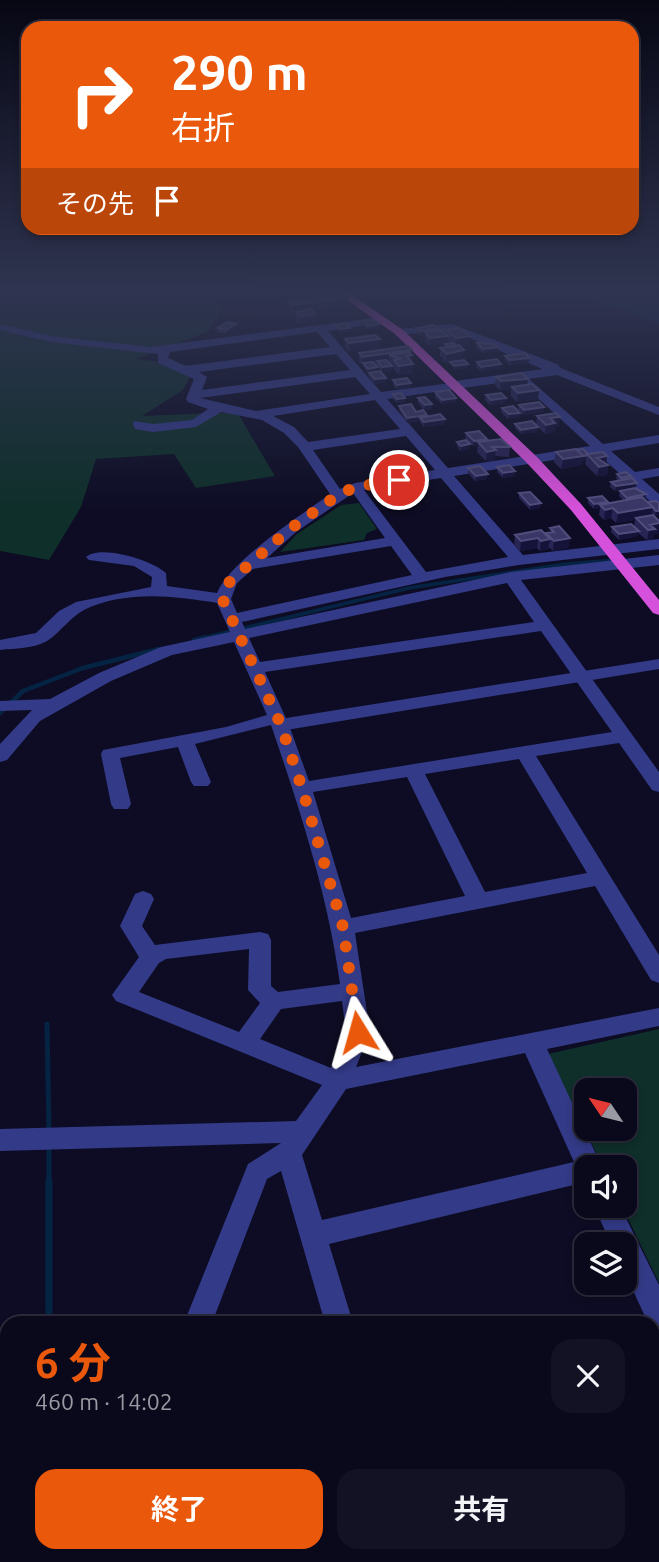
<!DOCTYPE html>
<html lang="ja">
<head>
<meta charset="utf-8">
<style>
  body { margin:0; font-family:Ubuntu,"Noto Sans JP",sans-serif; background:#131224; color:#f1f3f6; height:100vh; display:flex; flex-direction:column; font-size:26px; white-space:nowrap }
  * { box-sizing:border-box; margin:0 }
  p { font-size:23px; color:#999aa3 }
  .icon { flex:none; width:38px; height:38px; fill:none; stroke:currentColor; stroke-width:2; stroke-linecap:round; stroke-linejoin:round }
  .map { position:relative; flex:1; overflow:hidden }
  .panel { position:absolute; left:0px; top:1316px; width:660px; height:247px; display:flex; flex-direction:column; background:#0a091b; border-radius:21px 21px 0 0; box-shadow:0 4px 10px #0003,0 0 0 2px #2a2a3a }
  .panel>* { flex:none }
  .top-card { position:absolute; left:21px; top:21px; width:618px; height:214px; border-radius:21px; box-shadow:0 4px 10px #0003,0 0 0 2px #2a2a3a; background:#ea580c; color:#fff; overflow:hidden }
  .needle { width:46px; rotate:305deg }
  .buttons { position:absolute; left:574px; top:1078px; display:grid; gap:14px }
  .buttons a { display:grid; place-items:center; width:63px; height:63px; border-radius:14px; background:#0a091b; box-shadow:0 4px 10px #0003,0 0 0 2px #2a2a3a; font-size:35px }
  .pin { position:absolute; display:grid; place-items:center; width:60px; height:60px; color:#fff; margin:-30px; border:4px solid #fff; border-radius:50%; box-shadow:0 2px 7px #0007 }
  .me { position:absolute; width:77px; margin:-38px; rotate:352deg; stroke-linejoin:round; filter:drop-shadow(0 0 5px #0008) }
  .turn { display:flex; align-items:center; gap:24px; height:147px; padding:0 35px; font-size:32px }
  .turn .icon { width:91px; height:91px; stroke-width:2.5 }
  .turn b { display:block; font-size:49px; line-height:60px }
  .then { display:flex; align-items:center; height:66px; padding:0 35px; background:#0003; gap:14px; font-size:26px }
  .round { display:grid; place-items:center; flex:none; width:74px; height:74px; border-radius:21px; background:#131224 }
  .headline { display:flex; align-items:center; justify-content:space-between; height:119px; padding:0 35px }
  h1 { font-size:42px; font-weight:700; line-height:52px; color:#ea580c }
  .button { display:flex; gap:14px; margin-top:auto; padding:14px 35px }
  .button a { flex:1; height:80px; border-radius:21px; background:#ea580c; color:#fff; font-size:28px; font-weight:700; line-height:80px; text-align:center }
  .button a+a { background:#131224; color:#f1f3f6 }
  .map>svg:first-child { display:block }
  .green { fill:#0f2f2a; fill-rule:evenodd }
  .water { fill:#052444 }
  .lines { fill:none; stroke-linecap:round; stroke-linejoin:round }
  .stream-far3 { stroke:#052444; stroke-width:3.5 }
  .stream-far2 { stroke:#052444; stroke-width:4.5 }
  .stream-far1 { stroke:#052444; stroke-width:5 }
  .stream { stroke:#052444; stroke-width:7 }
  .minor { fill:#333a87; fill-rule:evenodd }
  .tertiary { fill:#333a87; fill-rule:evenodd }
  .trunk { fill:#d651db; fill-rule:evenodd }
  .wall { fill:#282454 }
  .shaded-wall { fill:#151339 }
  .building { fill:#3a3666; stroke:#514e7e; stroke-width:2 }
  .route { stroke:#ea580c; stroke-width:12; stroke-dasharray:0 21.6 }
</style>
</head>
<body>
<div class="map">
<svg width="659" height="1562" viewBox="0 0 659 1562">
  <rect width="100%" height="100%" fill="#0d0c24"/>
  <path class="green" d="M0,292H201L222,308L207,332L136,359L195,366L183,390L142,416L237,412L275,476L196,488L174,454L96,459L81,507L49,560L0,551Z
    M359,503L377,529L367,533L364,540L280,552L297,534L341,505Z
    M659,1029V1283L622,1206H625V1167H603L548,1054ZM586,1090H625V1129H586Z"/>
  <path class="water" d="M573,292H659V323L650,320Z"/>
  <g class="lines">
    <path class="stream-far3" d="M199,639L409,588L565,564L615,560"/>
    <path class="stream-far2" d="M194,640L206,637
      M0,713L23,691L83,668L159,649"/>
    <path class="stream-far1" d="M47,1024L49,1133
      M49,1145V1183"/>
    <path class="stream" d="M49,1181V1323
      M143,1556L147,1562"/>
    <path class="minor" d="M382,317L388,320L386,322L328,331L381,392L459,382L461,385L455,389L387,399L448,468L590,446L517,379L515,376L521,372L603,444L659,435V443L611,451L635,472L659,468V476L642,479L659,494V506L654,505L597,453L454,476L523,555L659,539V549L519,565L445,577L242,622L245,629L511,572L659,555V565L521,580L659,772V792L652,790L619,743L536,756L659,955V983L651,980L595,886L355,933L370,1032L356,1067L659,1008V1026L547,1049L602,1167H586V1182L329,1244L353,1323H325L281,1171L267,1179L212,1323H184L248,1164L281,1143L0,1151V1129L296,1121L322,1085L116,1001L112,995L139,957L120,926L135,894L143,891L151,894L154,899L142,926L155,945L260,932L268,934L271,940V986L278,992L340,984C328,895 300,810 271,725L195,744L211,782L208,786H194L191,782L178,747L120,758L131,804L128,809H114L111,804L101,754L103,750L226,727L267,715L234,642L172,655L111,681L40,721L7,760L0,762V744L32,710L0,711V701L50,699L99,673L161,647L230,632L217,603C173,596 126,590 84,610C69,618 61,632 47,641C34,649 15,648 0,650V640L36,633L59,611L76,602L151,587L152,577L134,566L89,560L86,557C100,544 152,560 166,573L167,586L217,593C230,561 300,516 330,494L298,447L284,433L262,420L221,412L196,427L153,432L135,429L133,424L134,421L153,424L192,420L208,409L188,402L186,399L194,379L158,363V354L51,342L0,330V324L51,336L151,347ZM317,332L330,347L186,366L168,358L170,352ZM336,354L350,370L202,390L207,377L199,372ZM355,377L370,394L256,411L200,398ZM375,400L400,429L308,442L294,427L273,416ZM406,436L435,470L355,483L340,489L313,450ZM441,478L508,557L426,572L364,490ZM353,493L385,538L267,558L296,532ZM391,546L412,575L237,613L231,599L237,583L253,569ZM507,583L534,622L260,662L249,638ZM541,631L612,732L309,781L289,725L265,672ZM519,759L587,873L485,892L425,774ZM407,777L465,896L351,918L313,792ZM249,949L248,990L260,1003L239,1032L139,992L159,963L166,959ZM342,1001L346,1032L331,1068L260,1039L281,1009ZM525,1053L574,1162L322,1220L302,1155L346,1089Z
      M452,324L557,364L564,371L554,374L451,330L399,335L393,332L399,329Z
      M594,1206H620L659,1285V1330L653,1327V1323H648L625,1273V1244H611Z
      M659,1335V1363L653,1365V1337Z
      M0,1509H7V1541H0Z
      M659,1528V1560L652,1562L641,1556H653V1530Z
      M93,1556H125L124,1562H90Z
      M180,1556H213L216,1562H182Z
      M383,1556H415L417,1562H383Z
      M576,1556H631L629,1562H573Z"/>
    <path class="tertiary" d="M558,367L659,407V415L557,375L455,389L449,385L455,381Z
      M659,659V669L280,731L271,725L280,719Z"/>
    <path class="trunk" d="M336,292H348L403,330L536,456L581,504L659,600V615L653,613L571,510L526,462L395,334Z"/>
  </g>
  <path class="wall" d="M318,298H348V306L322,310L319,307V310L312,311L315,314V322L300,324L296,320V313L292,314L289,310V302L318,301Z
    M363,321L379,324V329L368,330L363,325Z
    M236,324V328L227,334L217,332V328Z
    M417,328L438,329V331L445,333L446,330L470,345L460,346L463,358L446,363L440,356V348L445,347V344L430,346L425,341V335L421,336L417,332Z
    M345,339L380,348L349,352L345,347Z
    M477,343L497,351L483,353L476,347Z
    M412,350L413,373L399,375L394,369V365L390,364L392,366V371L382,372L377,366V364H375L378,371L386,382L375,384L369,377V373L359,362V353Z
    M505,356L529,362L510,365L505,360Z
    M477,362L501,364V368L481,371L476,367Z
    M496,377L527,385L539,390L538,399L517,402L511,396V389L500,390L495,386Z
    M393,380L411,383V388L397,389L393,385Z
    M435,392L456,398V402L442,404L435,397Z
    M393,394L405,398V402L397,403L393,399Z
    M486,395L506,398L505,403L490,405L485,400Z
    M418,398L432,409L424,410L418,403Z
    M519,405L544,407V412L524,415L518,409Z
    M399,406L427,415V416L445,424L424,427L420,422V421L407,423L399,410Z
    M502,408L519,417L508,419L501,412Z
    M537,416L559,426L555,427L554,433L545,434L538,427L537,432L521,434L515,428V424L536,425Z
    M466,433L510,447L509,457L495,456V460L486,461L477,452L478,445L473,446L465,438Z
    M457,442L470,444L469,449L460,451L457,446Z
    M556,452L607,456L606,464L608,465L607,475L597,476L585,464L586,460L582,461L581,465L561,469L554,462Z
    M497,467L515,471V476L503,478L497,472Z
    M468,468L487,479L475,481L468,473Z
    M617,474L631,476L630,478L636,487L615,491L610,487L611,482L618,480L616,479Z
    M620,491L646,494L644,499L648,502L659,503V515L655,516L652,513L651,515L659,521V533L654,534L653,539L647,540L638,533V536L619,540L611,532L612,527L634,526L635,520L616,523L611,518L604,520L599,515L600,508L594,509L588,503V498L607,504L624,501L619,496Z
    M519,493L541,503L540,508L530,510L519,498Z
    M550,528L570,538L568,548L553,551L549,547L548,549L540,551L537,548L520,551L514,545L515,535L546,536V533L550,532Z"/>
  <path class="shaded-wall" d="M348,298V306L322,310V301Z
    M319,302V310L298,313L296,312V313L292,314V305Z
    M315,314V322L300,324V316Z
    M236,324V328L227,334L226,330Z
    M379,324V329L368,330V326Z
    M350,328V332L339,334V329Z
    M438,329L437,334L425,332V335L421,336V331Z
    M448,336L447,344L430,346V338Z
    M470,336V345L455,347L456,338Z
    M380,339V348L349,352V343Z
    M498,347L497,351L483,353V349Z
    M412,350L413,373L399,375L401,359L389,355V362L377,361V364L365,365L363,363V366H362V357Z
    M464,350L463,358L446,363L447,354Z
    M530,358L529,362L510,365V360Z
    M468,364L467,368L454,370V366Z
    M501,364V368L481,371V367Z
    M392,366V371L382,372V367Z
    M378,367V372L368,373V369Z
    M386,378V382L375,384V379Z
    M528,379L527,388L512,387L511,389L500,390L501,381Z
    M411,383V388L397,389V385Z
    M539,390L538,399L517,402L518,393Z
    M405,398V402L397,403V399Z
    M456,398V402L442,404V400Z
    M506,398L505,403L490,405L491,400Z
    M432,404V409L424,410L425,405Z
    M544,407V412L524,415V410Z
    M520,413L519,417L508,419L509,414Z
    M427,415V419L420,418V421L407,423V418Z
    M560,417L559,426L555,427L554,433L545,434L546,425L550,418Z
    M445,419V424L424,427V422Z
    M538,427L537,432L521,434V430Z
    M487,439V443L478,442V445L473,446L474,441Z
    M470,444L469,449L460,451L461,446Z
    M496,450L495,460L486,461L487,452Z
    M586,456V460L582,461L581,465L561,469L563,459Z
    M607,456L606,465H608L607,475L597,476L599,467L597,458Z
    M515,471V476L503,478V473Z
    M488,474L487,479L475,481L476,476Z
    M637,483L636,487L615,491L616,486Z
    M646,494L645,499L626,503L627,498Z
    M608,502L607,507L600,505V508L594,509V504Z
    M541,503L540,508L530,510V505Z
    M653,507L651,517L636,518L635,520L616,523L618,513Z
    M613,508L611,518L604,520L605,510Z
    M656,511H659V515L655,516Z
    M659,523V533L654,534L653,539L647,540L650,525Z
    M639,531L638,536L619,540V534Z
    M538,538L537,548L520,551L521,541Z
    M570,538L568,548L553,551L554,541Z
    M550,539L548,549L540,551L541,541Z"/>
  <path class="building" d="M345,294L348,298L322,301L318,298Z
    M316,298L319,302L292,305L289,302Z
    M311,309L315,314L300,316L296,312Z
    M374,320L379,324L368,326L363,321Z
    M227,322L236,324L226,330L217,328Z
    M346,323L350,328L339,329L335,325Z
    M434,325L438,329L421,331L417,328Z
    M460,328L470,336L456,338L446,330Z
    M442,330L448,336L430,338L425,332Z
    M375,335L380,339L349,343L345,339Z
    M454,343L456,346L448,347L445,344Z
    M477,343L494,344L498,347L483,349Z
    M459,345L464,350L447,354L440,348Z
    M408,346L412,350L362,357L359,353Z
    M409,352L412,355L407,356L413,364L399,366L394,360L401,359L389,355Z
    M525,353L530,358L510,360L505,356Z
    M497,359L501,364L481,367L477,362Z
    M386,360L392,366L382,367L377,361Z
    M464,360L468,364L454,366L450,362Z
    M373,362L378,367L368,369L363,363Z
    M380,371L386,378L375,379L369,373Z
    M522,373L528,379L501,381L496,377Z
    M407,378L411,383L397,385L393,380Z
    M532,384L539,390L518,393L512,387Z
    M449,390L456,398L442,400L435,392Z
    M401,393L405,398L397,399L393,394Z
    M501,393L506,398L491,400L486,395Z
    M425,397L432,404L425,405L418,398Z
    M539,402L544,407L524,410L519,405Z
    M411,404L416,412L423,410L427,415L407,418L399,406Z
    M513,406L520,413L509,414L502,408Z
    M556,413L560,417L550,418L555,423L546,425L537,416Z
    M440,414L445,419L424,422L420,418Z
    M532,421L538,427L521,430L515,424Z
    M479,431L487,439L474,441L466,433Z
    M501,439L510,447H492L496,450L487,452L478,442Z
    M466,440L470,444L461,446L457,442Z
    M576,449L583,456L563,459L556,452Z
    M583,449L588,454H587L588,455L582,456H583L577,450Z
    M603,452L607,456L597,458L608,465L599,467L587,454Z
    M509,465L515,471L503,473L497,467Z
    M480,466L488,474L476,476L468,468Z
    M626,472L631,476L621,478L617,474Z
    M632,478L637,483L616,486L611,482Z
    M635,488L646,494L627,498L620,491Z
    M530,492L541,503L530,505L519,493Z
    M602,496L608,502L594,504L588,498Z
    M642,497L653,507L618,513L613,508L605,510L600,505Z
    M656,501L659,503V511H656L648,502Z
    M653,515L659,521V523L650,525L655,529L648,530L636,518Z
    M631,524L639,531L619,534L612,527Z
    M559,526L570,538L554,541L546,533L554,532L550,528Z
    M541,530L550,539L541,541L538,538L521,541L515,535Z"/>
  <linearGradient id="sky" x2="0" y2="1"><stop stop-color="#070714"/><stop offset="0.57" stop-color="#2f3450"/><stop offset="1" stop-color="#2f3450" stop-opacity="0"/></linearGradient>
  <rect width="659" height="511" fill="url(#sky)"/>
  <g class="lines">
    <path class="route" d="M358,1032L343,927L302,788L281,725L222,598L230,581L290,529L338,495L355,487L399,480"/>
  </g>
</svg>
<div class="buttons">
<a><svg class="needle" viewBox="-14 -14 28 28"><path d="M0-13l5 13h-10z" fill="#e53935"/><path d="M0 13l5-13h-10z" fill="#999aa3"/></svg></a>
<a><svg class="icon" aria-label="sound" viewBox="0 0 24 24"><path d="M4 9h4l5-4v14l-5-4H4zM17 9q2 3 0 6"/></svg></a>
<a><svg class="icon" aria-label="layers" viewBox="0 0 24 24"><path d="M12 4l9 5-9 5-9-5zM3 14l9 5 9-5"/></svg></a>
</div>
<div class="pin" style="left:399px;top:480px;background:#d93025"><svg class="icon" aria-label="arrive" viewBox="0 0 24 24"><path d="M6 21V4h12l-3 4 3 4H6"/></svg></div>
<svg class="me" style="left:358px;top:1032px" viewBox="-20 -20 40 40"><path d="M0-17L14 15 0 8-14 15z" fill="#ea580c" stroke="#fff" stroke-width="4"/></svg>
<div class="top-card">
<div class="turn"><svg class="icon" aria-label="right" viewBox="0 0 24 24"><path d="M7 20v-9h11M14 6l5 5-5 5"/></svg><div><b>290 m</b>右折</div></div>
<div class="then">その先<svg class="icon" aria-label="arrive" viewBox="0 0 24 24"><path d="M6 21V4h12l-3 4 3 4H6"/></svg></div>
</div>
<section class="panel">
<div class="headline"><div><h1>6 分</h1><p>460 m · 14:02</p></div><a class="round"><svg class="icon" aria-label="close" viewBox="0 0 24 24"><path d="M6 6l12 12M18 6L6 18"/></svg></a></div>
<div class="button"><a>終了</a><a>共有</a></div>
</section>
</div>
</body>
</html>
